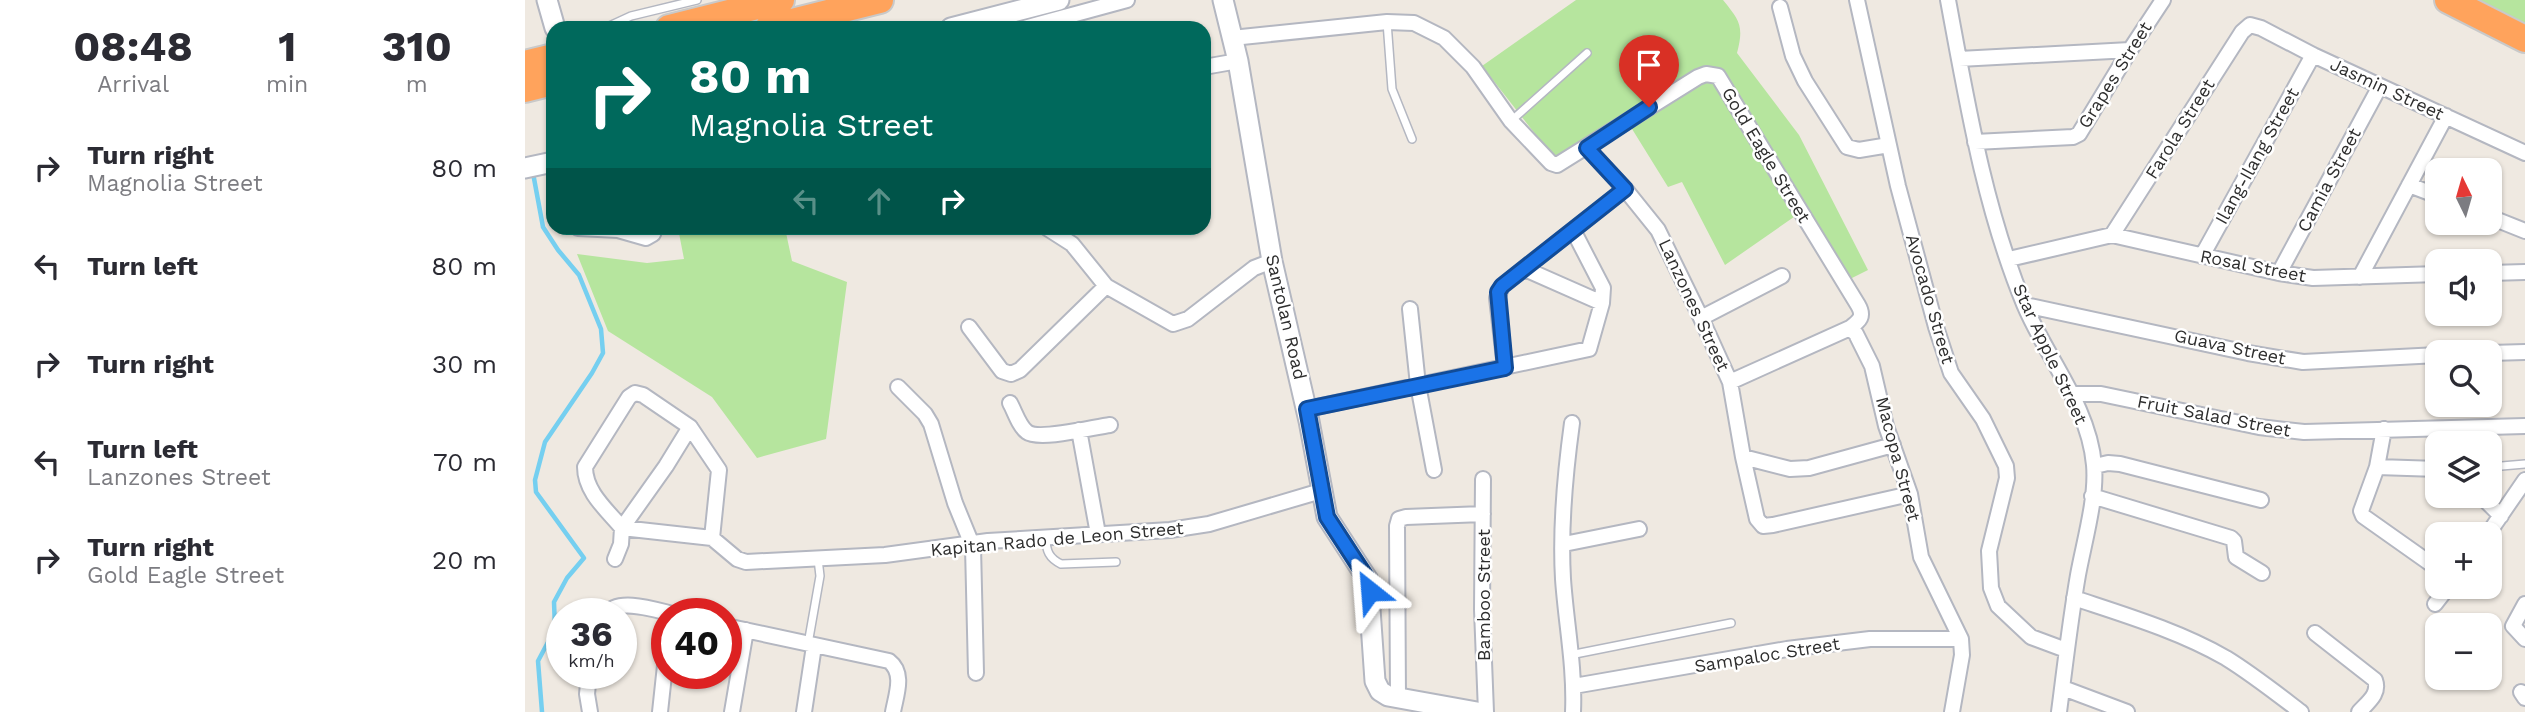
<!DOCTYPE html>
<html lang="en">
<head>
<meta charset="utf-8">
<style>
  body { margin:0; font-family:"Work Sans",sans-serif; background:#f7f7f7; color:#2b2b33; height:100vh; display:flex; flex-direction:column; font-size:26px; white-space:nowrap }
  * { box-sizing:border-box; margin:0 }
  p { font-size:23px; color:#7c7c81 }
  .icon { flex:none; width:38px; height:38px; fill:none; stroke:currentColor; stroke-width:2; stroke-linecap:round; stroke-linejoin:round }
  .map { position:relative; flex:1; overflow:hidden }
  .panel { display:flex; flex-direction:column; background:#fff; width:525px }
  .panel>* { flex:none }
  .hud { position:absolute; left:21px; top:21px; width:665px; height:214px; border-radius:21px; box-shadow:0 2px 5px #0004; background:#00695c; color:#fff; overflow:hidden }
  .needle { width:46px; rotate:355deg }
  .buttons { position:absolute; left:1900px; top:158px; display:grid; gap:14px }
  .buttons a { display:grid; place-items:center; width:77px; height:77px; border-radius:14px; background:#fff; box-shadow:0 2px 5px #0004; font-size:35px }
  .speed { position:absolute; left:21px; top:598px; display:flex; gap:14px; font-size:35px; font-weight:700; text-align:center }
  .speed>* { display:grid; place-content:center; width:91px; height:91px; border-radius:50%; background:#fff; box-shadow:0 2px 5px #0004; line-height:1 }
  .speed small { font-size:18px; font-weight:400 }
  .speed .limit { border:10px solid #d22; background:#fff; color:#111 }
  .pin { position:absolute; display:grid; place-items:center; width:60px; height:60px; color:#fff; margin:-72px -30px; border-radius:50% 50% 50% 0; rotate:-45deg; box-shadow:0 0 7px #0007 }
  .pin .icon { rotate:45deg }
  .me { position:absolute; width:77px; margin:-38px; rotate:332deg; stroke-linejoin:round; filter:drop-shadow(0 0 5px #0008) }
  .turn { display:flex; align-items:center; gap:24px; height:147px; padding:0 28px; font-size:32px }
  .turn .icon { width:91px; height:91px; stroke-width:2.5 }
  .turn b { display:block; font-size:49px; line-height:60px }
  .lanes { display:flex; align-items:center; height:66px; padding:0 28px; background:#0003; justify-content:center; gap:35px; direction:ltr }
  .lanes .off { opacity:.35 }
  .eta { display:flex; justify-content:space-evenly; align-items:center; height:119px; text-align:center }
  .eta b { font-size:42px; font-weight:700; line-height:49px }
  ul { padding:0; list-style:none }
  li { display:flex; align-items:center; gap:21px; height:98px; padding:0 28px }
  li div { flex:1 }
  li b { display:block; font-size:26px }
  li em { font-style:normal }
  main { display:flex; flex:1; min-height:0 }
  .map>svg:first-child { display:block }
  .green { fill:#b6e59e }
  .lines { fill:none; stroke-linecap:round; stroke-linejoin:round }
  .stream { stroke:#75cff0; stroke-width:4.5 }
  .lane-casing { stroke:#b4b7c1; stroke-width:10 }
  .street-casing { stroke:#b4b7c1; stroke-width:18 }
  .secondary-casing { stroke:#b4b7c1; stroke-width:23 }
  .highway-casing { stroke:#c9c9c9; stroke-width:30 }
  .lane { stroke:#fff; stroke-width:7 }
  .street { stroke:#fff; stroke-width:14 }
  .secondary { stroke:#fff; stroke-width:19 }
  .highway { stroke:#ffa35c; stroke-width:26 }
  .route-casing { stroke:#114b97; stroke-width:18 }
  .route { stroke:#1a73e8; stroke-width:12 }
  .labels { text-anchor:middle; stroke-width:5; stroke-linejoin:round; paint-order:stroke }
  .street-label { font-size:18px; fill:#2e2e2e; stroke:#fff }
</style>
</head>
<body>
<main>
<section class="panel">
<div class="eta">
<div><b>08:48</b><p>Arrival</p></div>
<div><b>1</b><p>min</p></div>
<div><b>310</b><p>m</p></div>
</div>
<ul>
<li><svg class="icon" aria-label="right" viewBox="0 0 24 24"><path d="M7 20v-9h11M14 6l5 5-5 5"/></svg><div><b>Turn right</b><p>Magnolia Street</p></div><em>80 m</em></li>
<li><svg class="icon" aria-label="left" viewBox="0 0 24 24"><path d="M17 20v-9H6M10 6l-5 5 5 5"/></svg><div><b>Turn left</b></div><em>80 m</em></li>
<li><svg class="icon" aria-label="right" viewBox="0 0 24 24"><path d="M7 20v-9h11M14 6l5 5-5 5"/></svg><div><b>Turn right</b></div><em>30 m</em></li>
<li><svg class="icon" aria-label="left" viewBox="0 0 24 24"><path d="M17 20v-9H6M10 6l-5 5 5 5"/></svg><div><b>Turn left</b><p>Lanzones Street</p></div><em>70 m</em></li>
<li><svg class="icon" aria-label="right" viewBox="0 0 24 24"><path d="M7 20v-9h11M14 6l5 5-5 5"/></svg><div><b>Turn right</b><p>Gold Eagle Street</p></div><em>20 m</em></li>
</ul>
</section>
<div class="map">
<svg width="2000" height="712" viewBox="0 0 2000 712">
  <rect width="100%" height="100%" fill="#efe9e1"/>
  <path class="green" d="M1051,0H1198C1215,21 1219,26 1212,53L1274,135L1343,270L1313,285L1279,210L1200,265L1157,182L1143,187L1099,116L1029,158L957,66Z
    M1938,0H2000V32Z
    M153,228H260L267,261L322,282L301,439L232,458L187,397L83,331L52,254L122,263L159,259Z"/>
  <g class="lines">
    <path class="stream" d="M8,173L18,227L33,250L54,275L76,329L78,353L67,373L20,442L10,480L11,492L59,558L42,578L29,602L30,629L13,661L17,712"/>
    <g class="lane-casing">
      <path id="lane" d="M862,22L867,89L887,139
        M80,28L106,16L172,0
        M986,121L1062,53
        M1965,467L2000,464
        M521,538C521,551 524,558 536,564L591,562
        M283,644L295,576L293,559
        M1045,655L1206,623"/>
    </g>
    <g class="street-casing">
      <path id="street" d="M1332,0L1373,186L1411,327L1426,373L1458,419L1481,466L1482,478L1464,551L1466,588L1473,606L1506,637L1541,650
        M1423,0C1442,102 1459,207 1499,304C1521,357 1564,406 1569,465C1572,498 1559,542 1553,575C1545,621 1540,666 1534,712
        M1255,7L1268,56L1280,81L1322,147L1334,150L1364,145
        M499,28L602,0
        M707,38L862,22L889,23L919,38L948,67L986,121L1026,163L1032,165L1173,77L1181,74L1193,76L1333,305C1340,317 1334,321 1325,328L1205,382
        M1434,59L1605,50
        M679,67L713,61
        M1450,142L1548,137L1554,134L1605,50L1638,0
        M1062,148L1100,189L1133,230L1176,318L1205,382L1218,457L1232,519L1238,526L1248,525L1385,494
        M1884,185L1913,196
        M1965,217L2000,231
        M53,228L93,230L121,238L128,234L130,228
        M522,228L547,244L581,286L648,324L663,319L729,268L747,261
        M1587,235L1717,32L1725,25L1736,28L1788,55L2000,153
        M1677,256L1788,55
        M1484,259L1587,235L1754,273L1788,278L1913,274
        M1000,269L1077,303
        M1754,273L1855,86
        M1965,273L2000,272
        M1835,277L1921,116
        M1500,305L1723,353L1778,362L1913,355
        M885,309L893,385L909,470
        M1176,318L1257,276
        M444,327L477,371L486,374L495,370L581,286
        M1325,328L1331,334L1347,366L1361,426L1385,494L1396,557L1436,639L1437,655L1427,712
        M1965,353L2000,352
        M980,368L972,298L977,286L1100,189
        M373,387L400,414L406,424L430,503L448,547L451,673
        M1546,394H1576L1734,427L1779,432L2000,426
        M485,403C490,412 494,426 502,432C514,441 569,427 585,425
        M782,409L1064,349L1077,303L1078,288L1048,230
        M1047,423C1040,474 1035,527 1038,579C1041,623 1050,667 1048,712
        M1859,429L1852,467L1836,511L1838,516L1913,569
        M554,430L573,534
        M1218,457L1265,469L1284,468L1368,445
        M1570,466L1583,463L1595,464L1736,500
        M1852,467L1913,469
        M958,479L957,610L961,712
        M1955,495L1976,516
        M1567,496L1706,538L1709,541L1711,557L1737,573
        M1963,534L2000,480
        M187,538L194,470L165,427L118,395L110,393L104,397L60,467C60,492 82,510 97,528L187,538L212,559L221,562L360,555L463,541L645,530L684,524L796,491
        M1039,544L1114,529
        M90,559L96,544L97,528L141,466L165,427
        M1549,598C1600,615 1654,631 1701,658C1727,674 1751,693 1776,712
        M1910,604L1924,586
        M2000,604L1988,626L2000,639
        M82,614C92,597 131,610 148,614
        M201,626L364,661C380,673 371,695 368,712
        M1790,633L1850,680C1855,694 1843,702 1834,712
        M64,674L62,694L65,712
        M1049,686L1262,649L1345,639H1436
        M1538,688L1602,712
        M1996,692L2000,698
        M873,699L872,526L874,519L881,517L958,514
        M135,712L142,647
        M207,712L221,630
        M279,712L289,646"/>
    </g>
    <g class="secondary-casing">
      <path id="secondary" d="M22,0L30,28
        M698,0L713,61L747,261L784,421L802,517L843,580L850,681L855,691L863,696L952,712
        M426,28L534,0
        M0,168L28,162"/>
    </g>
    <g class="highway-casing">
      <path id="highway" d="M1923,0L2000,39
        M144,28L256,0
        M243,28L355,0
        M0,64L28,57
        M0,89L28,82"/>
    </g>
    <use href="#lane" class="lane"/>
    <use href="#street" class="street"/>
    <use href="#secondary" class="secondary"/>
    <use href="#highway" class="highway"/>
  </g>
  <g class="lines">
    <g class="route-casing">
      <path id="route" d="M845,591L843,580L802,517L782,409L980,368L973,292L977,286L1100,189L1062,148L1124,107"/>
    </g>
    <use href="#route" class="route"/>
  </g>
  <g class="labels">
    <g class="street-label">
      <text transform="translate(1590 75) rotate(-58)" y="6">Grapes Street</text>
      <text transform="translate(1862 89) rotate(25)" y="6">Jasmin Street</text>
      <text transform="translate(1655 129) rotate(-58)" y="6">Farola Street</text>
      <text transform="translate(1241 155) rotate(59)" y="6">Gold Eagle Street</text>
      <text transform="translate(1732 156) rotate(-61)" y="6">Ilang-Ilang Street</text>
      <text transform="translate(1804 180) rotate(-62)" y="6">Camia Street</text>
      <text transform="translate(1728 266) rotate(11)" y="6">Rosal Street</text>
      <text transform="translate(1405 299) rotate(74)" y="6">Avocado Street</text>
      <text transform="translate(1169 305) rotate(65)" y="6">Lanzones Street</text>
      <text transform="translate(761 317) rotate(77)" y="6">Santolan Road</text>
      <text transform="translate(1705 347) rotate(12)" y="6">Guava Street</text>
      <text transform="translate(1525 354) rotate(65)" y="6">Star Apple Street</text>
      <text transform="translate(1689 416) rotate(11)" y="6">Fruit Salad Street</text>
      <text transform="translate(1373 459) rotate(75)" y="6">Macopa Street</text>
      <text transform="translate(532 539) rotate(-5)" y="6">Kapitan Rado de Leon Street</text>
      <text transform="translate(959 595) rotate(-90)" y="6">Bamboo Street</text>
      <text transform="translate(1242 655) rotate(-9)" y="6">Sampaloc Street</text>
    </g>
  </g>
</svg>
<div class="buttons">
<a><svg class="needle" viewBox="-14 -14 28 28"><path d="M0-13l5 13h-10z" fill="#e53935"/><path d="M0 13l5-13h-10z" fill="#7c7c81"/></svg></a>
<a><svg class="icon" aria-label="sound" viewBox="0 0 24 24"><path d="M4 9h4l5-4v14l-5-4H4zM17 9q2 3 0 6"/></svg></a>
<a><svg class="icon" aria-label="search" viewBox="0 0 24 24"><circle cx="10" cy="10" r="6"/><path d="M15 15l6 6"/></svg></a>
<a><svg class="icon" aria-label="layers" viewBox="0 0 24 24"><path d="M12 4l9 5-9 5-9-5zM3 14l9 5 9-5"/></svg></a>
<a>+</a>
<a>−</a>
</div>
<div class="speed"><div>36<small>km/h</small></div><div class="limit">40</div></div>
<div class="pin" style="left:1124px;top:107px;background:#d93025"><svg class="icon" aria-label="arrive" viewBox="0 0 24 24"><path d="M6 21V4h12l-3 4 3 4H6"/></svg></div>
<svg class="me" style="left:845px;top:591px" viewBox="-20 -20 40 40"><path d="M0-17L14 15 0 8-14 15z" fill="#1a73e8" stroke="#fff" stroke-width="4"/></svg>
<div class="hud">
<div class="turn"><svg class="icon" aria-label="right" viewBox="0 0 24 24"><path d="M7 20v-9h11M14 6l5 5-5 5"/></svg><div><b>80 m</b>Magnolia Street</div></div>
<div class="lanes"><svg class="icon off" aria-label="left" viewBox="0 0 24 24"><path d="M17 20v-9H6M10 6l-5 5 5 5"/></svg><svg class="icon off" aria-label="ahead" viewBox="0 0 24 24"><path d="M12 20V5M6 11l6-6 6 6"/></svg><svg class="icon" aria-label="right" viewBox="0 0 24 24"><path d="M7 20v-9h11M14 6l5 5-5 5"/></svg></div>
</div>
</div>
</main>
</body>
</html>
